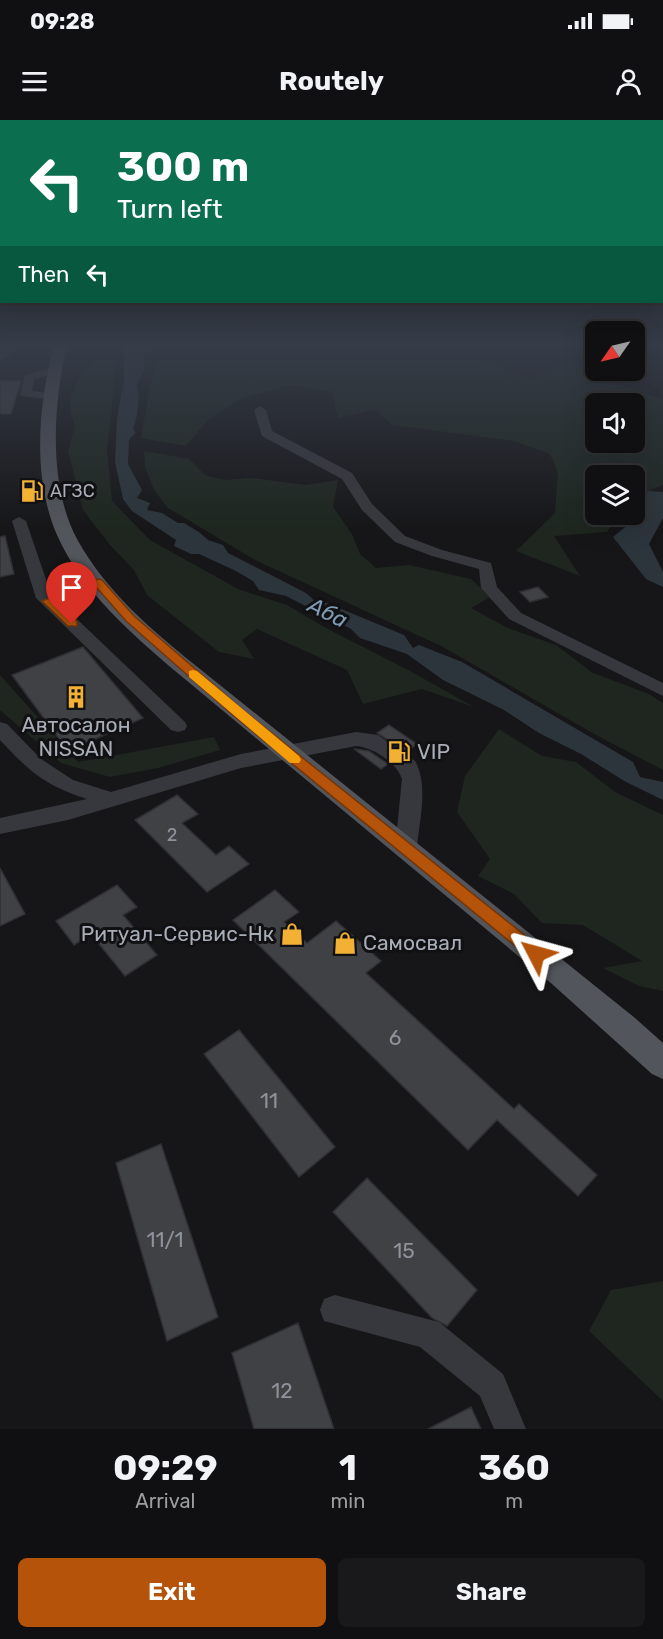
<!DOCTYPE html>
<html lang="en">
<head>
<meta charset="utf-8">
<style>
  body { margin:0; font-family:Rubik,sans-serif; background:#19191b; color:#f1f3f6; height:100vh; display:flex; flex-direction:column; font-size:22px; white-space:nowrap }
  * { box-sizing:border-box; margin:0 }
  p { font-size:20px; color:#9c9d9f }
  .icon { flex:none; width:33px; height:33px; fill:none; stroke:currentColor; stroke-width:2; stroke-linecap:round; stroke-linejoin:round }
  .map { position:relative; height:1309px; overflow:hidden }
  .drawer { display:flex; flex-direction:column; background:#101012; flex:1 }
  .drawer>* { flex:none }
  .hud { position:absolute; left:0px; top:0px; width:663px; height:183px; box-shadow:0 6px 24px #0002,0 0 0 2px #303032; background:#0b6e4f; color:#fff; overflow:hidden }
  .needle { width:39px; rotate:236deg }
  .buttons { position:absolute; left:585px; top:201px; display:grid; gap:12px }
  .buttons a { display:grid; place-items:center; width:60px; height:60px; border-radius:9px; background:#101012; box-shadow:0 6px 24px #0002,0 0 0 2px #303032; font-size:30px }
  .pin { position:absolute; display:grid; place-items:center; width:51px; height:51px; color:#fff; margin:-62px -26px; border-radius:50% 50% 50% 0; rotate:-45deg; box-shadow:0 0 6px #0007 }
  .pin .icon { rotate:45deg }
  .me { position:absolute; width:66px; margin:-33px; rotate:309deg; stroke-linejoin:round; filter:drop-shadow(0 0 4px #0008) }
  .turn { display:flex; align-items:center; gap:21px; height:126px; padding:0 18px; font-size:27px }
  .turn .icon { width:78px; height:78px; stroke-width:2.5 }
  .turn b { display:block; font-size:42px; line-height:51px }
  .then { display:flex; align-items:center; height:57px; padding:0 18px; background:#0003; gap:12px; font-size:22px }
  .eta { display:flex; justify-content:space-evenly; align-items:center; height:102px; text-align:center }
  .eta b { font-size:36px; font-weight:700; line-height:42px }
  .action { display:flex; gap:12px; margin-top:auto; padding:12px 18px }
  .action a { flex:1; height:69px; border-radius:9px; background:#b45309; color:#fff; font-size:24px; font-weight:700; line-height:69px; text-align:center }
  .action a+a { background:#19191b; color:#f1f3f6 }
  .status { display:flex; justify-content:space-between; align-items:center; height:42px; padding:0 30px; background:#101012; direction:ltr }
  .status svg { height:16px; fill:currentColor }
  header { display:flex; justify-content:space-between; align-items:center; height:78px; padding:0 18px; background:#101012; font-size:27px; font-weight:700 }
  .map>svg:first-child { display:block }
  .green { fill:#1e261f; fill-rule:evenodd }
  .water { fill:#2c353c }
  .building { fill:#404145; stroke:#303034; stroke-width:1.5 }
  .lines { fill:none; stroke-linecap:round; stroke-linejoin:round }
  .minor { fill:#37383d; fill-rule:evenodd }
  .major { fill:#53555c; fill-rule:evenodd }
  .route { fill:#b45309; stroke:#753606; stroke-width:1.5 }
  .slow { fill:#f59e0b }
  .labels { text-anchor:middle; stroke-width:6; stroke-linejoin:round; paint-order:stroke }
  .far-poi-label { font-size:18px; fill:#a8adb8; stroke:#111113; text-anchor:start }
  .number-label { font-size:18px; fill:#8e929b }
  .poi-label { font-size:21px; fill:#a8adb8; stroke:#111113; text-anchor:start }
  .near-number-label { font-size:21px; fill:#8e929b }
  .water-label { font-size:22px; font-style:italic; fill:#7f9bb3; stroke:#111113 }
</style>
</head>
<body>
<div class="status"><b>09:28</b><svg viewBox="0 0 49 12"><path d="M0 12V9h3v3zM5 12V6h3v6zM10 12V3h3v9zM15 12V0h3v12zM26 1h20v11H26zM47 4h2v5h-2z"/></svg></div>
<header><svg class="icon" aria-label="menu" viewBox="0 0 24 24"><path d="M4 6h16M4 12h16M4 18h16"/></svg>Routely<svg class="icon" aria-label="person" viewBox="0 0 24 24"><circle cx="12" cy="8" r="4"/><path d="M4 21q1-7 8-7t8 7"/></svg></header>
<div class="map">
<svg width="663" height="1309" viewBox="0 0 663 1309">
  <rect width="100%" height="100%" fill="#161618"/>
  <path class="green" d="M83,226H116L112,289L107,329L112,381L150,420L238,469L287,485L324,507L410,551L474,587L422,569L363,584L347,550L257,509L242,520L254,539L219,532L147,475L134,450L109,424L83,390L68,331L75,305C62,280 78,255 96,237Z
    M158,226H467L485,239L530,260L555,247L574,243L618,265L663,279V365L635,377L634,356H596V394L618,395L607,412L554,416L580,456L516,431L555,393L558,353L550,334L514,321L393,305L374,290L338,298L332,272L290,265L242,278L208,300L186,326L141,318ZM596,284H634V322H596Z
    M144,331L189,339L205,355L224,360L252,358L306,365L338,360L333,387L352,414L360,434L376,448L409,445L471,459L490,477L471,488L508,508L556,525L593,553L649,574L663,583V650L596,615L441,526L255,440L168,388L154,370L145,347Z
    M0,555L78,642L214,617L220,630L158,648L110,657L61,643L0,590Z
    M499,609L542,636L576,642L615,672L663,695V871L639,866L603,848L642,841L583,805L542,803L514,774L478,756L490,739L457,692L465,656Z
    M663,1161V1281L589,1211L611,1170Z"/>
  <path class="water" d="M124,226H150V231L142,236L144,238L145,249L137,265C140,275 138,299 133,308L135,313L129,320L128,344L142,370L137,378L150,383L147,390L162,393L178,403H184L199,412L208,420L223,425L228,433L306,473L317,483H327L404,515L413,528L419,525L462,542L633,642L640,657L663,662V680L626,662L581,634L539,613L504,590L443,560L407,534L360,518L351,509L286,476L259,470L253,461L236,451L199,434H191L174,426L176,420L132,391L123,379L115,342L117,299L124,260Z
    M649,371L663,372V398L649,424L663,452V467L646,459L613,417L629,404L624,395L634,394L635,381Z"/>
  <path class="building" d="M0,261H21L11,294H0Z
    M5,416L14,454L0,457V417Z
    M538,467L548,477L530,482L520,472Z
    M83,527L143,598L68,631L12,555Z
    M389,605L417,624L406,632L377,613Z
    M354,629L369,631L388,644L381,649Z
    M177,675L198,694L182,703L216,735L229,726L249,744L207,772L135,700Z
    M0,748L25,794L0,806Z
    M117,765L137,787L123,795L157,835L125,856L91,814L74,825L56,801Z
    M275,770L299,792L284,802L307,823L336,801L381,841L366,853L514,989L519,984L597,1055L578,1076L497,1000L468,1030L233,800Z
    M239,910L335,1027L299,1057L204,934Z
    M161,1024L218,1197L167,1221L116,1043Z
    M367,1058L477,1170L447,1206L432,1198L333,1092Z
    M298,1203L334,1309H254L232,1233Z
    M471,1287L481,1309H428Z"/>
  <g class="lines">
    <path class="minor" d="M11,226H24L0,241V233Z
      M656,226H663V230Z
      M53,248L57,249V253L34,259L32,271L55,274V280L22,276L20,274L25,255Z
      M260,286L266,290L272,311L352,353L372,384L405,416L442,430L491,443L497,467L521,493L663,563V576L509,499L481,468L479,449L432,436L395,422L362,390L342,359L262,316L254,290Z
      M19,397L26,401L51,474L92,460H104L106,463L104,466L59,482L185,602L187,606L185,610L178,612L171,610L36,478L12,401Z
      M0,602L7,604L41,639L73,660L111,672L241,634L356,612L378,615L415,641C429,665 419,702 417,728L413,734L406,736L399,734L395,728L402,659C397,643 373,627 356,626L241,648L68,700L0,714V698L87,679C44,665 30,652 0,620Z
      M335,1175L439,1202L503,1254L526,1309H494L480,1276L420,1227L324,1201L320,1190L324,1179Z"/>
    <path class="major" d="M54,226H67C53,284 48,365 77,419C105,470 150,509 195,545L635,898L663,923V959L652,954L552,864L180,555C134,516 82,472 57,415C32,357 38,286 54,226Z"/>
  </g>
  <linearGradient id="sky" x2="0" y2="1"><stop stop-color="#0c0c0d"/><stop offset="0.55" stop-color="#363c48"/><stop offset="1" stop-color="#363c48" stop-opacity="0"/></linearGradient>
  <rect width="663" height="410" fill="url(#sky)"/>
  <path class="route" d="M98,459L102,460L134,496L244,591L542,829L544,834L542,838L536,840L530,838L235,597L126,501L96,467L55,482L77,501V506H68L42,481Z"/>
  <path class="slow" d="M193,550L197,551L299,636L301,640L299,643H290L189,557V551Z"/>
  <defs>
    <g id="fuel-bare" transform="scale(1.8)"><path d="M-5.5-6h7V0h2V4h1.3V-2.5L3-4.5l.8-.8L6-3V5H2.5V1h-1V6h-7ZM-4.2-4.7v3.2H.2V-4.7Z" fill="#f2b134" stroke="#111113" stroke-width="2.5" paint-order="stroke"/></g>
    <g id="building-bare" transform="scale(1.8)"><path d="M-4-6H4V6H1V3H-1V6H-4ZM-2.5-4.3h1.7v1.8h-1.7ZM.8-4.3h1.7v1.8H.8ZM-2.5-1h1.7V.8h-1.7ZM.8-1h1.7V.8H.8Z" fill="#f2b134" stroke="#111113" stroke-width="2.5" paint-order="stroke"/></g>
    <g id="shop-bare" transform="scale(1.8)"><path d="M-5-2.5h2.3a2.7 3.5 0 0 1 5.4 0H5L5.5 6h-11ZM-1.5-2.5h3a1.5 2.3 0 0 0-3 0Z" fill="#f2b134" stroke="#111113" stroke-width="2.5" paint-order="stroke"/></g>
  </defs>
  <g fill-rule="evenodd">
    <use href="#fuel-bare" x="32" y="371"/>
    <use href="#building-bare" x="76" y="577"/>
    <use href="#fuel-bare" x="399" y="632"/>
    <use href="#shop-bare" x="292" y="814"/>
    <use href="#shop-bare" x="345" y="823"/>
  </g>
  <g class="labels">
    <g class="far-poi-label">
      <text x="50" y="377">АГЗС</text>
    </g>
    <g class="number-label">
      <text x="172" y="721">2</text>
    </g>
    <g class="poi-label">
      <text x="76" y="612" text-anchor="middle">Автосалон<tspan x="76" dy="24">NISSAN</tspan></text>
      <text x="417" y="639">VIP</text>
      <text x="274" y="821" text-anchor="end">Ритуал-Сервис-Нк</text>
      <text x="363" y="830">Самосвал</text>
    </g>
    <g class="near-number-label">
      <text x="395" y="925">6</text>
      <text x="269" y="988">11</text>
      <text x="165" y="1127">11/1</text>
      <text x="404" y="1138">15</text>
      <text x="282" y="1278">12</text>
    </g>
    <g class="water-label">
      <text transform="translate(328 492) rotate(26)" y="8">Аба</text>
    </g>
  </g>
</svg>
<div class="buttons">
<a><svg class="needle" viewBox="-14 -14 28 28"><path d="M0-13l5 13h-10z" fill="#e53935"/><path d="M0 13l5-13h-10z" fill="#9c9d9f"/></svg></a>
<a><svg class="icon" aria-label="sound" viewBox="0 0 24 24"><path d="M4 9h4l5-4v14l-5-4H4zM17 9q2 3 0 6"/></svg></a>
<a><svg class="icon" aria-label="layers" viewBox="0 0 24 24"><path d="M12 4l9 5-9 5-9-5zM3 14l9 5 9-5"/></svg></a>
</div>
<div class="pin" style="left:72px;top:504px;background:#d93025"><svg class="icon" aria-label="arrive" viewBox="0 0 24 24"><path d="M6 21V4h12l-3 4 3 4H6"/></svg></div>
<svg class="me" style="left:536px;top:834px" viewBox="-20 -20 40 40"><path d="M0-17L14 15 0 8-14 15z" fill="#b45309" stroke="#fff" stroke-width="4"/></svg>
<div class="hud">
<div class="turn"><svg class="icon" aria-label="left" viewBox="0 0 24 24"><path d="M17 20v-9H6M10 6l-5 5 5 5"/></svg><div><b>300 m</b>Turn left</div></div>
<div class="then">Then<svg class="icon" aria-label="left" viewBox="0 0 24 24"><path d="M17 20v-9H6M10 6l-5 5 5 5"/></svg></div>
</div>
</div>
<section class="drawer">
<div class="eta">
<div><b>09:29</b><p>Arrival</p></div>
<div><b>1</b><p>min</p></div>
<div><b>360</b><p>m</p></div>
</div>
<div class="action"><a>Exit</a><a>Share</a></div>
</section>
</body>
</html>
